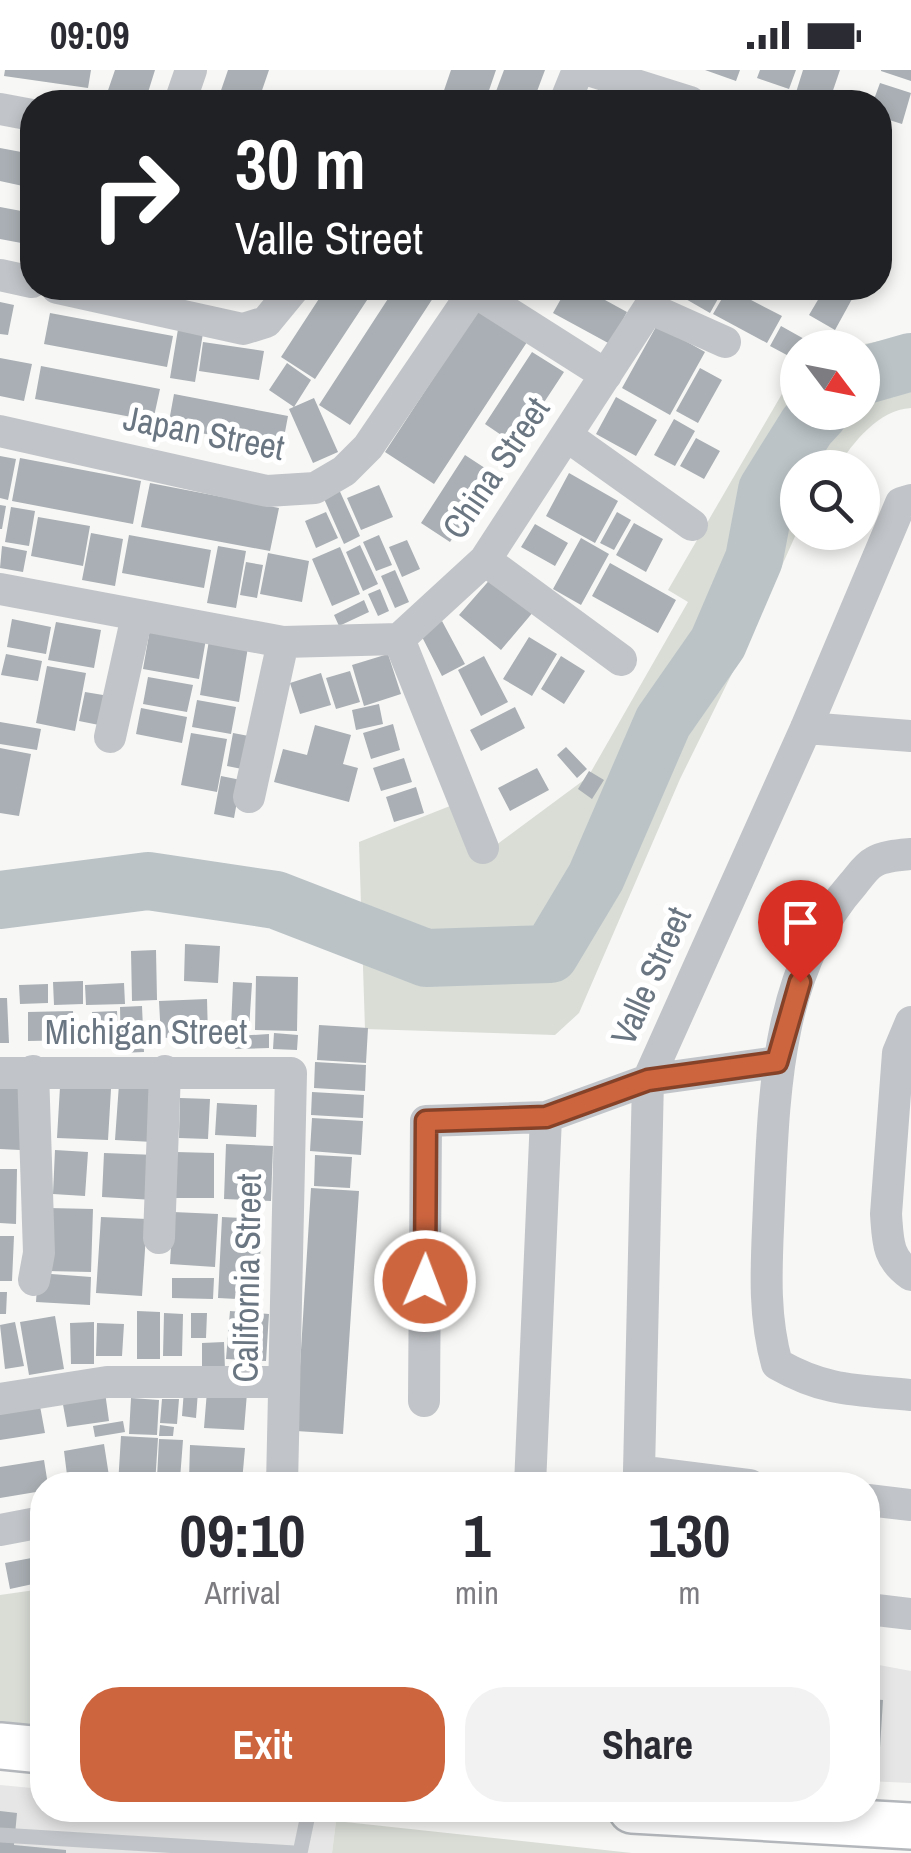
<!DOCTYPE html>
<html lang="en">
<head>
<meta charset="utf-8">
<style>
  body { margin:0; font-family:"Archivo Narrow",sans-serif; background:#f2f2f3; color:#2b2b33; height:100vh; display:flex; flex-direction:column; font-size:38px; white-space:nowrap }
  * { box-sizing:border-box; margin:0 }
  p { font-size:32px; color:#7c7c81 }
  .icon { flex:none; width:55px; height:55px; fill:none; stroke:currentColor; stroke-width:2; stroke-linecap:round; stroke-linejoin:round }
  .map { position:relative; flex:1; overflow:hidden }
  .drawer { position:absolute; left:30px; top:1402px; width:850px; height:350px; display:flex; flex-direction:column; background:#fff; border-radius:40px; box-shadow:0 5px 15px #0003 }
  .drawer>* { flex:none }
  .top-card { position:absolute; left:20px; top:20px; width:872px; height:210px; border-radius:40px; box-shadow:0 5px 15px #0003; background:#202124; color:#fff; overflow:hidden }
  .needle { width:65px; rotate:122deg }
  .buttons { position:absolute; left:780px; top:260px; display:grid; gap:20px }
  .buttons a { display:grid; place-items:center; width:100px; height:100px; border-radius:50%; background:#fff; box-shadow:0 5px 15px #0003; font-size:50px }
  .pin { position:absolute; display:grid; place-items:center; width:85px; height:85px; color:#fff; margin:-102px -42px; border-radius:50% 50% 50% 0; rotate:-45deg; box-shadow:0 0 10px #0007 }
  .pin .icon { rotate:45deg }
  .me { position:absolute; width:110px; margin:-55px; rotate:1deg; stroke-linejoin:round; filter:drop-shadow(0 0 8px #0008) }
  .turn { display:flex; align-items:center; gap:35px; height:210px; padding:0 50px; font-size:45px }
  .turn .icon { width:130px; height:130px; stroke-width:2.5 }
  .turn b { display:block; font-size:70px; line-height:85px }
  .eta { display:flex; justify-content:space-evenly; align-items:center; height:170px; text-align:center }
  .eta b { font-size:60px; font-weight:700; line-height:70px }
  .button { display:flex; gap:20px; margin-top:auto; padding:20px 50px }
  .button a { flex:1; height:115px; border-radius:40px; background:#cd653f; color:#fff; font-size:40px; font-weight:700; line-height:115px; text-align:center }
  .button a+a { background:#f2f2f3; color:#2b2b33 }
  .status { display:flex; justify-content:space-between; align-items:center; height:70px; padding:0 50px; background:#fff; direction:ltr }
  .status svg { height:28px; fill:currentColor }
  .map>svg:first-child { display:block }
  .built { fill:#e5e6e5 }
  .green { fill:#d9ddd6 }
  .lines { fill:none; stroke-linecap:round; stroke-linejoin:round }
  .river { stroke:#bbc3c7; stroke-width:58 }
  .building { fill:#a9afb4 }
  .secondary-casing { stroke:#b4b8bc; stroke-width:50 }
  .service { stroke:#c1c4c8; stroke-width:15 }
  .minor { stroke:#c1c4c8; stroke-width:32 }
  .secondary { stroke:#fff; stroke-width:45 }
  .route-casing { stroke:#854229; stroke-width:25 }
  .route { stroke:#cd653f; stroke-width:18 }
  .labels { text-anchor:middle; stroke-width:10; stroke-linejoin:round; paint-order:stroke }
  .street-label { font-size:35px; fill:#6a7682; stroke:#fff }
</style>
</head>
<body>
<div class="status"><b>09:09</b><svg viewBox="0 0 49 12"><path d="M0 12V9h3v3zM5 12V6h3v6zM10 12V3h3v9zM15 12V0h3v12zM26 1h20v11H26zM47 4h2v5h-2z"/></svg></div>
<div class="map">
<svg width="911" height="1783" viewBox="0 0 911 1783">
  <rect width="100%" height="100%" fill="#f7f7f5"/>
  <path class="built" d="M868,1593L911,1601V1713L868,1711Z
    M0,1715L42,1719V1740H236L336,1751L332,1783H0Z"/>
  <path class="green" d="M911,265V338C878,340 854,372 837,397L798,398L797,462L749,569L680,709L579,943L555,965L365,959L359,772L450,736L480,787L588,707L688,532L668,520L797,298L798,342H862V278L849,277Z
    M42,1519V1662L0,1659V1525Z
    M336,1751L632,1783H332Z"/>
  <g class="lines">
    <path class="river" d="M862,306L911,292
      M0,830L148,811L276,830L426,888L550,884L596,807L663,652L718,573L754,489L767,420L807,356L820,342"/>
  </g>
  <path class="building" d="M5,0H91L88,18L4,6Z
    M115,0H155L145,32H116L105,29Z
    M228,0H269L258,32H217Z
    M451,0H496L485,32H440Z
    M504,0H545L533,32H492Z
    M705,0H740L736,11Z
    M760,0H796L789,19L757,8Z
    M803,0H840L829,32H793Z
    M881,0H911V11L881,1Z
    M880,13L911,23L902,54L880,47V32H873Z
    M596,24L618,32H593Z
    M0,78L32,84V118L0,111Z
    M0,137L32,143V175L0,169Z
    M326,218H375L315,309L281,287Z
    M395,218H431L437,222L350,355L319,335Z
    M567,218H583L627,242L610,274L553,243Z
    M690,218H724L710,243L684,228Z
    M728,218L782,246L767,273L713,244Z
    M825,218L857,220L835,260L809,245Z
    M0,232L14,235L8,265L0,264Z
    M482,234L531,266L434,414L385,382Z
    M50,243L173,266L167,297L44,274Z
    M179,253L204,257L195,312L170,308Z
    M657,255L705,282L670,345L622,318Z
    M781,256L815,275L813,278H798V291L770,276Z
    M203,272L264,281L259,310L199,301Z
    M532,282L564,302L516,375L485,354Z
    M0,288L32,294L24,331L0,326Z
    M287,293L311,310L294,337L269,320Z
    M41,296L160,319L153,351L35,329Z
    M700,298L722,310L698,353L676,341Z
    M174,324L288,346L282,378L168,357Z
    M616,327L657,350L636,386L596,364Z
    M314,328L338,382L313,393L289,339Z
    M674,349L695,361L675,396L654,385Z
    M696,368L720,381L704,409L680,396Z
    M465,385L494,404L450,472L421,453Z
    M0,386L16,389L8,430L0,428Z
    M20,388L141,411L133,454L12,431Z
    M569,403L618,431L595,473L546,446Z
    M150,413L279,438L270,481L141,457Z
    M337,415L360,466L344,474L321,422Z
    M379,415L393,447L361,460L347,428Z
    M0,435L6,436L2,459H0Z
    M11,437L35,441L29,476L5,472Z
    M326,442L338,468L316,478L305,451Z
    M617,442L631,450L614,480L600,473Z
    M38,447L90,456L83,496L31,486Z
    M634,453L663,469L646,502L616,485Z
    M535,454L568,473L555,496L521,477Z
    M91,463L123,469L115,516L82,510Z
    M129,465L211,480L204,518L122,503Z
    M379,465L392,495L376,501L363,472Z
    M581,468L609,484L581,535L553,519Z
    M407,470L420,499L402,507L389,477Z
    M360,475L378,514L363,521L346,482Z
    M2,476L27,481L23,502L0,498Z
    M218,476L246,481L236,538L207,533Z
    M340,477L360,524L332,536L312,489Z
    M268,483L309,491L302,532L260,524Z
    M246,492L263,495L257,528L240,525Z
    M610,493L676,530L658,563L592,526Z
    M395,500L409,532L395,538L381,506Z
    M493,506L534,541L501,580L459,545Z
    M380,519L389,541L378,546L368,524Z
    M364,530L369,542L339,556L334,545Z
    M12,549L51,557L46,584L7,577Z
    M442,551L465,594L442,606L420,563Z
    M56,552L101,560L94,598L48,590Z
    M150,559L206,569L199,609L143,599Z
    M529,567L557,584L532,626L503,609Z
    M209,570L248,577L239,632L200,625Z
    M6,584L42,591L38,611L1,605Z
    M388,584L401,624L364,636L352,595Z
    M484,586L508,632L481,646L458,600Z
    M561,586L585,601L564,634L541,619Z
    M47,596L86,603L75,661L36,653Z
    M350,601L360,632L336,639L326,608Z
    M321,603L331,635L300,644L290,613Z
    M148,607L193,615L187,642L143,634Z
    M85,622L109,626L104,656L79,651Z
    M197,630L236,637L231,664L192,657Z
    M379,634L383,654L356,660L352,640Z
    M515,637L525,658L481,681L470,660Z
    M141,638L187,647L182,673L136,664Z
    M0,652L41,659L37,680L0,674Z
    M393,654L400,680L371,689L363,663Z
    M315,655L351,665L343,694L358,698L349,732L274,712L283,679L307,685Z
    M191,663L227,669L217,722L181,715Z
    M233,663L254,667L247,700L227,696Z
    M566,677L587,699L577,708L557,685Z
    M0,678L31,684L19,746L0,743Z
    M404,688L412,712L381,721L373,698Z
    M537,698L549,720L510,741L498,718Z
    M589,701L604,710L592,729L578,719Z
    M221,706L241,710L234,748L214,744Z
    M416,717L424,743L394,752L386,727Z
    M185,874L220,876L218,913L184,911Z
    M156,880L157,930L132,931L131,881Z
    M256,906L298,907L297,961L255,960Z
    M83,911V934L54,935L53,912Z
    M233,912L252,913L249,959L231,958Z
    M124,913L125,934L86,935L85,915Z
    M48,914V933L20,934L19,915Z
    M0,928H7L9,973H0Z
    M207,929L208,966L161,968L159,931Z
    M142,936L144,982L121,983L120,937Z
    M73,941L74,970L28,971V942Z
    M117,941L118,963L93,964L92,942Z
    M319,955L368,958L366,993L317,990Z
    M274,963L298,965L297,980L273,979Z
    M269,964V978L235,979V966Z
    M315,992L366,995L365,1021L314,1018Z
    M0,1013L23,1014L20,1080L0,1079Z
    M119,1014L156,1017L153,1072L115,1070Z
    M60,1017L111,1019L108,1070L57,1068Z
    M312,1022L364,1025L363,1048L311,1045Z
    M180,1028L210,1029L208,1069L179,1068Z
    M217,1033L257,1035L256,1067L215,1065Z
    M312,1048L363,1051L361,1085L310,1081Z
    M226,1074L273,1076L271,1131L224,1129Z
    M55,1080L88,1082L85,1126L53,1124Z
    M176,1082L214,1083V1128H176Z
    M104,1083L156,1085L154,1130L102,1127Z
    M315,1085L352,1087L350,1118L314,1116Z
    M0,1099H17L16,1154L0,1153Z
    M311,1118L359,1121L343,1364L296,1361Z
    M48,1138L93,1139L91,1202L46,1201Z
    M173,1142L218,1144L215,1197L170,1194Z
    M101,1147L147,1149L142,1226L96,1223Z
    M222,1147L262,1149L258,1230L218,1228Z
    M0,1166H14L12,1211H0Z
    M38,1203L91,1207L90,1235L36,1232Z
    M172,1208H214L213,1229L172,1228Z
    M0,1222H7L6,1244H0Z
    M137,1241L160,1242V1289H137Z
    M230,1241L269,1244L266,1291L226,1289Z
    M164,1243L183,1244L182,1286H163Z
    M191,1243H207L206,1268H191Z
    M55,1246L64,1299L29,1305L20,1252Z
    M15,1252L24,1296L5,1299L0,1255Z
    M94,1252V1294H71L70,1253Z
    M97,1253L124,1254L122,1286H96Z
    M224,1272L225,1300H202V1273Z
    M184,1320L198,1321L196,1348L182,1346Z
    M207,1321L247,1323L244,1360L204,1358Z
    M105,1322L109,1351L67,1357L62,1329Z
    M131,1328L159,1330L157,1365L129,1364Z
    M162,1329H179L177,1354L160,1353Z
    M40,1336L45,1363L0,1370V1342Z
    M123,1351L125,1362L95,1367L93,1356Z
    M160,1355L174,1357L173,1366H159Z
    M121,1366L158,1368L155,1415H118Z
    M159,1369L183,1370L180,1409L157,1408Z
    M104,1374L109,1406L68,1413L64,1381Z
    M190,1375L245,1378L242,1412L189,1410Z
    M44,1390L48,1415H42V1421L0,1428V1397Z
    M42,1486V1512L10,1519L5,1493Z
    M868,1629L883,1630L878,1709L868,1708Z
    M0,1741L17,1743L14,1775L66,1780V1783H0Z"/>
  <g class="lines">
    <g class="secondary-casing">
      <path id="secondary" d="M0,1676L42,1680
        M632,1740L911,1756"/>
    </g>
    <path class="service" d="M0,1765L294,1783
      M300,1783L309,1740"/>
    <path class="minor" d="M588,0L690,32
      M180,32L191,0
      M565,32L578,0
      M0,39L32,45
      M0,205L32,212
      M57,218L243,259L266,252L294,218
      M469,218L606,305
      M0,361L267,421L315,418L344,401L368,377L476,218
      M567,366L692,455
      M485,490L621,590
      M0,519L283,572L399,569L485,490L649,238L725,272
      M399,569L483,778
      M806,658L911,666
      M110,667L137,546
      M249,727L283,572
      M911,784C900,785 883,786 874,792C866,796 859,807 853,814C776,901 774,1025 769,1134C767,1189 762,1241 777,1294C826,1322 857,1320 911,1325
      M911,952L898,983L886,1144C888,1172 887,1188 911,1205
      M33,1001L39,1183L34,1210
      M0,1003H291L282,1415
      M159,1168L165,1001
      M0,1329L107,1312H284
      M424,1331L426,1051L546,1047L648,1010L777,992
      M530,1415L546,1047
      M750,1415L639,1401L648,1010L806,658L901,433L911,430
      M868,1430L911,1435
      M0,1460L42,1452
      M868,1539L911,1544"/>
    <use href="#secondary" class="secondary"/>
  </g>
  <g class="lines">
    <g class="route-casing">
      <path id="route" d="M425,1211L426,1051L546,1047L648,1010L777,992L800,912"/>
    </g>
    <use href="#route" class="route"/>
  </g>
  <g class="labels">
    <g class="street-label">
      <text transform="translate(204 363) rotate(11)" y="12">Japan Street</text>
      <text transform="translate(496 398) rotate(-56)" y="12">China Street</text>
      <text transform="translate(651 906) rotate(-66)" y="12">Valle Street</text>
      <text x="146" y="974">Michigan Street</text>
      <text transform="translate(247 1208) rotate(-89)" y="12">California Street</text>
    </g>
  </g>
</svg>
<div class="buttons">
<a><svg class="needle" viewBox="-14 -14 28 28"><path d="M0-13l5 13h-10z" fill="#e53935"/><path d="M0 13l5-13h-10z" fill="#7c7c81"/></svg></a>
<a><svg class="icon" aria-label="search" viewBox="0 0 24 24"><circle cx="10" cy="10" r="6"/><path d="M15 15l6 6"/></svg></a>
</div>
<div class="pin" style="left:800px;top:912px;background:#d93025"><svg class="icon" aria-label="arrive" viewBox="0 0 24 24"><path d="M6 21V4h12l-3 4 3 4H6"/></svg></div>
<svg class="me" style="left:425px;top:1211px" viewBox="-20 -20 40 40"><circle r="17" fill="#cd653f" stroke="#fff" stroke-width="3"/><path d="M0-11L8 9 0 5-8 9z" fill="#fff"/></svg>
<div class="top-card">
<div class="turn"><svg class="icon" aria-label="right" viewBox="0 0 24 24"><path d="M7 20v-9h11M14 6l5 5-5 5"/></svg><div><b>30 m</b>Valle Street</div></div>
</div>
<section class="drawer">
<div class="eta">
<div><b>09:10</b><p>Arrival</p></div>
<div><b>1</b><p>min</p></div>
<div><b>130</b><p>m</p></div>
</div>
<div class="button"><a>Exit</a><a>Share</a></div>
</section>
</div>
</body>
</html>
